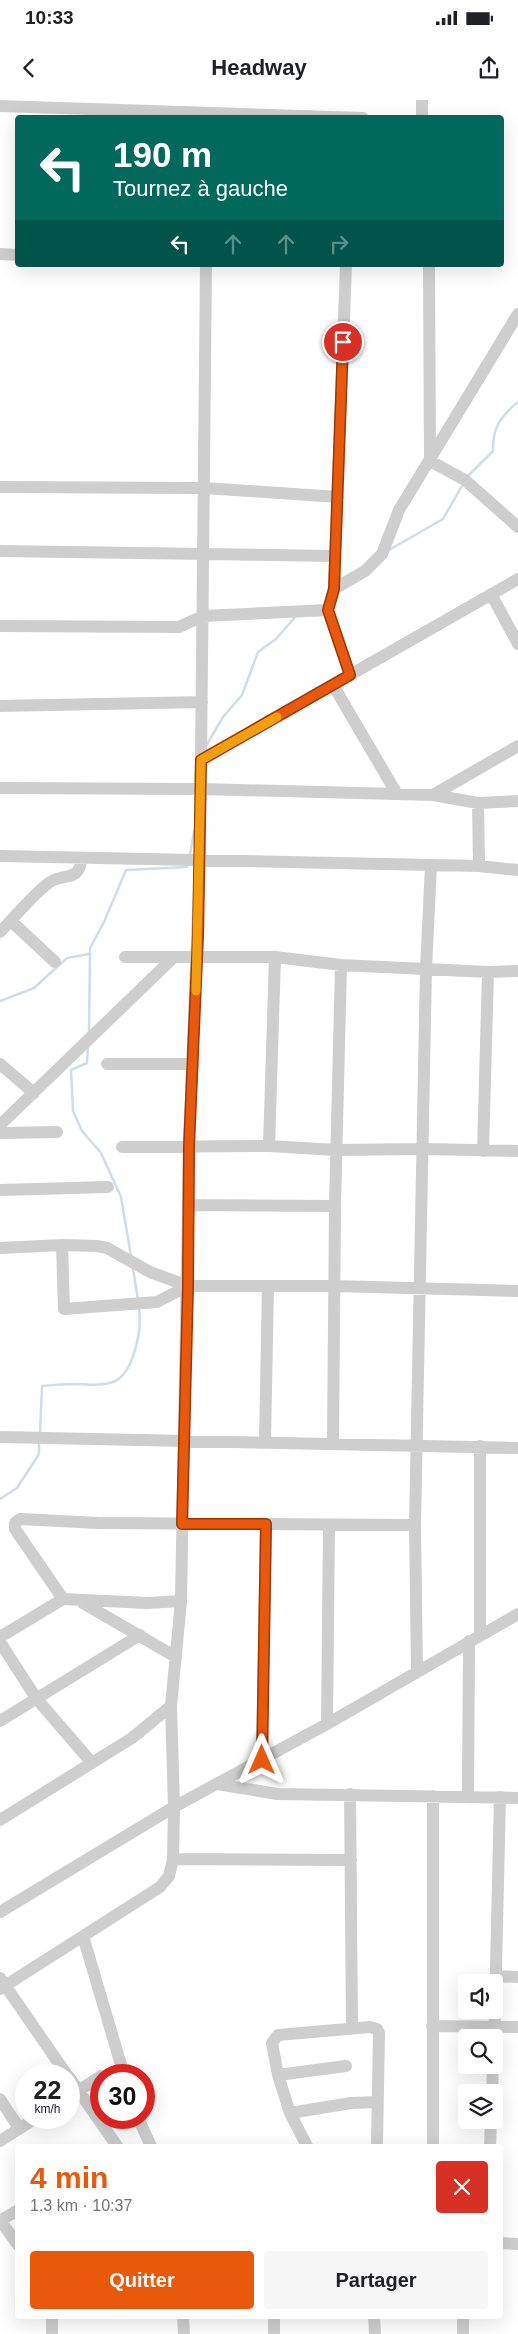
<!DOCTYPE html>
<html lang="fr">
<head>
<meta charset="utf-8">
<style>
  body { margin:0; font-family:Helvetica,sans-serif; background:#f6f6f6; color:#202124; height:100vh; display:flex; flex-direction:column; font-size:19px; white-space:nowrap }
  * { box-sizing:border-box; margin:0 }
  p { font-size:16px; color:#757577 }
  .icon { flex:none; width:28px; height:28px; fill:none; stroke:currentColor; stroke-width:2; stroke-linecap:round; stroke-linejoin:round }
  .map { position:relative; flex:1; overflow:hidden }
  .drawer { position:absolute; left:15px; top:2044px; width:488px; height:175px; display:flex; flex-direction:column; background:#fff; border-radius:5px; box-shadow:0 5px 20px #0002 }
  .drawer>* { flex:none }
  .banner { position:absolute; left:15px; top:15px; width:489px; height:152px; border-radius:5px; box-shadow:0 5px 20px #0002; background:#00695c; color:#fff; overflow:hidden }
  .fabs { position:absolute; left:458px; top:1874px; display:grid; gap:10px }
  .fabs a { display:grid; place-items:center; width:45px; height:45px; border-radius:5px; background:#fff; box-shadow:0 5px 20px #0002; font-size:25px }
  .speed { position:absolute; left:15px; top:1964px; display:flex; gap:10px; font-size:25px; font-weight:700; text-align:center }
  .speed>* { display:grid; place-content:center; width:65px; height:65px; border-radius:50%; background:#fff; box-shadow:0 5px 20px #0002; line-height:1 }
  .speed small { font-size:12px; font-weight:400 }
  .speed .limit { border:8px solid #d22; background:#fff; color:#111 }
  .pin { position:absolute; display:grid; place-items:center; width:42px; height:42px; color:#fff; margin:-21px; border:2px solid #fff; border-radius:50%; box-shadow:0 1px 5px #0007 }
  .me { position:absolute; width:55px; margin:-28px; rotate:0deg; stroke-linejoin:round; filter:drop-shadow(0 0 4px #0008) }
  .turn { display:flex; align-items:center; gap:18px; height:105px; padding:0 15px; font-size:22px }
  .turn .icon { width:65px; height:65px; stroke-width:2.5 }
  .turn b { display:block; font-size:35px; line-height:42px }
  .lanes { display:flex; align-items:center; height:48px; padding:0 15px; background:#0003; justify-content:center; gap:25px; direction:ltr }
  .lanes .off { opacity:.35 }
  .round { display:grid; place-items:center; flex:none; width:52px; height:52px; border-radius:5px; background:#f6f6f6 }
  .overview { display:flex; align-items:center; justify-content:space-between; height:85px; padding:0 15px }
  h1 { font-size:30px; font-weight:800; line-height:38px; color:#ea580c }
  .action { display:flex; gap:10px; margin-top:auto; padding:10px 15px }
  .action a { flex:1; height:58px; border-radius:5px; background:#ea580c; color:#fff; font-size:20px; font-weight:800; line-height:58px; text-align:center }
  .action a+a { background:#f6f6f6; color:#202124 }
  .status { display:flex; justify-content:space-between; align-items:center; height:35px; padding:0 25px; background:#fff; direction:ltr }
  .status svg { height:14px; fill:currentColor }
  header { display:flex; justify-content:space-between; align-items:center; height:65px; padding:0 15px; background:#fff; font-size:22px; font-weight:800 }
  .map>svg:first-child { display:block }
  .lines { fill:none; stroke-linecap:round; stroke-linejoin:round }
  .stream { stroke:#cdddeb; stroke-width:2.5 }
  .minor { stroke:#cecece; stroke-width:12 }
  .route-casing { stroke:#983908; stroke-width:12 }
  .route { stroke:#ea580c; stroke-width:9 }
  .slow { stroke:#f59e0b; stroke-width:9 }
</style>
</head>
<body>
<div class="status"><b>10:33</b><svg viewBox="0 0 49 12"><path d="M0 12V9h3v3zM5 12V6h3v6zM10 12V3h3v9zM15 12V0h3v12zM26 1h20v11H26zM47 4h2v5h-2z"/></svg></div>
<header><svg class="icon" aria-label="back" viewBox="0 0 24 24"><path d="M15 5l-7 7 7 7"/></svg>Headway<svg class="icon" aria-label="share" viewBox="0 0 24 24"><path d="M12 15V3M7 8l5-5 5 5M5 13v7h14v-7"/></svg></header>
<div class="map">
<svg width="518" height="2234" viewBox="0 0 518 2234">
  <rect width="100%" height="100%" fill="#fff"/>
  <g class="lines">
    <path class="stream" d="M467,377L493,351C492,328 501,316 518,302
      M389,450L443,419L463,384
      M206,646L223,617L242,595L258,552L276,539L296,516
      M195,681L196,664
      M190,755L194,731
      M0,901L34,888L67,858L89,854
      M89,933L90,848L104,822L126,770L187,767L188,763
      M88,946L87,963L71,970L73,1011L82,1031L101,1053L121,1097L131,1156
      M133,1169L138,1200
      M40,1334L42,1286C53,1285 65,1284 77,1284C110,1286 125,1286 135,1250C139,1235 141,1224 139,1208
      M0,1399L17,1388L39,1354V1342"/>
    <path class="minor" d="M422,0V18
      M0,6L363,18
      M0,154L18,155
      M346,165L334,489L328,510L350,575
      M429,165L430,361L465,380L518,427
      M0,387L204,388L338,397
      M0,451L335,456
      M334,489L365,471L382,454L399,410L518,214
      M491,494L518,544
      M0,526L179,527L203,516L328,510
      M333,585L397,694
      M0,606L202,602
      M201,660L518,479
      M0,688L201,689L433,695L478,703L518,701
      M433,695L518,646
      M478,703L479,766
      M0,756L479,766L518,770
      M11,821L55,862
      M0,832C16,816 32,795 50,782C63,773 81,782 81,758
      M125,857H275L341,865L488,872L518,871
      M0,964L34,993
      M107,964H193
      M0,1025L173,858
      M0,1033L57,1032
      M269,1046L275,857
      M122,1047L269,1046L336,1050L422,1049L518,1051
      M483,1051L488,872
      M0,1090L108,1087
      M189,1105L335,1106
      M62,1145L64,1209L157,1202L188,1186
      M0,1148L62,1145L97,1146L107,1148L150,1172L188,1186H335L518,1191
      M0,1337L518,1348
      M265,1342L268,1186
      M333,1343L335,1106L341,865
      M480,1346V1535
      M63,1499L15,1429V1423L20,1419L98,1423L415,1425
      M83,1503L176,1557
      M0,1537L63,1499L147,1503L181,1501
      M0,1542L36,1598L92,1663
      M417,1572L415,1425L426,869L431,765
      M0,1621L140,1535
      M327,1624L329,1425
      M262,1660L266,1424
      M217,1684L277,1694L518,1698
      M350,1694L352,1928
      M433,1696V2046
      M468,1696L469,1541
      M0,1720L132,1638L171,1606
      M173,1759L351,1760
      M0,1812L174,1707L327,1624L518,1514
      M83,1836L124,1975
      M495,1876L518,1877
      M0,1878L67,1975
      M0,1889L160,1787L169,1776L173,1759L174,1707L171,1606L181,1501L189,1046L200,760L206,165
      M432,1926L518,1927
      M494,1954L500,1697
      M278,1975L346,1966
      M69,1977L117,2046
      M492,1992L493,1965
      M69,1997L101,1976
      M0,1999L19,2028
      M290,2013L351,2003L377,2002
      M138,2018L151,2046
      M0,2041L36,2018
      M307,2046L290,2013L278,1975L272,1943L278,1935L370,1927L377,1929L379,1933L377,2046
      M490,2046L491,2020
      M0,2120L18,2145
      M0,2121L18,2110
      M500,2143L518,2144
      M183,2216L184,2234
      M274,2216V2234
      M374,2216L375,2234
      M463,2216V2234
      M52,2234V2216"/>
  </g>
  <g class="lines">
    <g class="route-casing">
      <path id="route" d="M262,1660L266,1424H182L188,1186L189,1046L198,836L201,660L350,575L328,510L334,489L343,242"/>
    </g>
    <use href="#route" class="route"/>
    <path class="slow" d="M196,891L201,660L277,617"/>
  </g>
</svg>
<div class="fabs">
<a><svg class="icon" aria-label="sound" viewBox="0 0 24 24"><path d="M4 9h4l5-4v14l-5-4H4zM17 9q2 3 0 6"/></svg></a>
<a><svg class="icon" aria-label="search" viewBox="0 0 24 24"><circle cx="10" cy="10" r="6"/><path d="M15 15l6 6"/></svg></a>
<a><svg class="icon" aria-label="layers" viewBox="0 0 24 24"><path d="M12 4l9 5-9 5-9-5zM3 14l9 5 9-5"/></svg></a>
</div>
<div class="speed"><div>22<small>km/h</small></div><div class="limit">30</div></div>
<div class="pin" style="left:343px;top:242px;background:#d93025"><svg class="icon" aria-label="arrive" viewBox="0 0 24 24"><path d="M6 21V4h12l-3 4 3 4H6"/></svg></div>
<svg class="me" style="left:262px;top:1660px" viewBox="-20 -20 40 40"><path d="M0-17L14 15 0 8-14 15z" fill="#ea580c" stroke="#fff" stroke-width="4"/></svg>
<div class="banner">
<div class="turn"><svg class="icon" aria-label="left" viewBox="0 0 24 24"><path d="M17 20v-9H6M10 6l-5 5 5 5"/></svg><div><b>190 m</b>Tournez à gauche</div></div>
<div class="lanes"><svg class="icon" aria-label="left" viewBox="0 0 24 24"><path d="M17 20v-9H6M10 6l-5 5 5 5"/></svg><svg class="icon off" aria-label="ahead" viewBox="0 0 24 24"><path d="M12 20V5M6 11l6-6 6 6"/></svg><svg class="icon off" aria-label="ahead" viewBox="0 0 24 24"><path d="M12 20V5M6 11l6-6 6 6"/></svg><svg class="icon off" aria-label="right" viewBox="0 0 24 24"><path d="M7 20v-9h11M14 6l5 5-5 5"/></svg></div>
</div>
<section class="drawer">
<div class="overview"><div><h1>4 min</h1><p>1.3 km · 10:37</p></div><a class="round" style="background:#d93025;color:#fff"><svg class="icon" aria-label="close" viewBox="0 0 24 24"><path d="M6 6l12 12M18 6L6 18"/></svg></a></div>
<div class="action"><a>Quitter</a><a>Partager</a></div>
</section>
</div>
</body>
</html>
